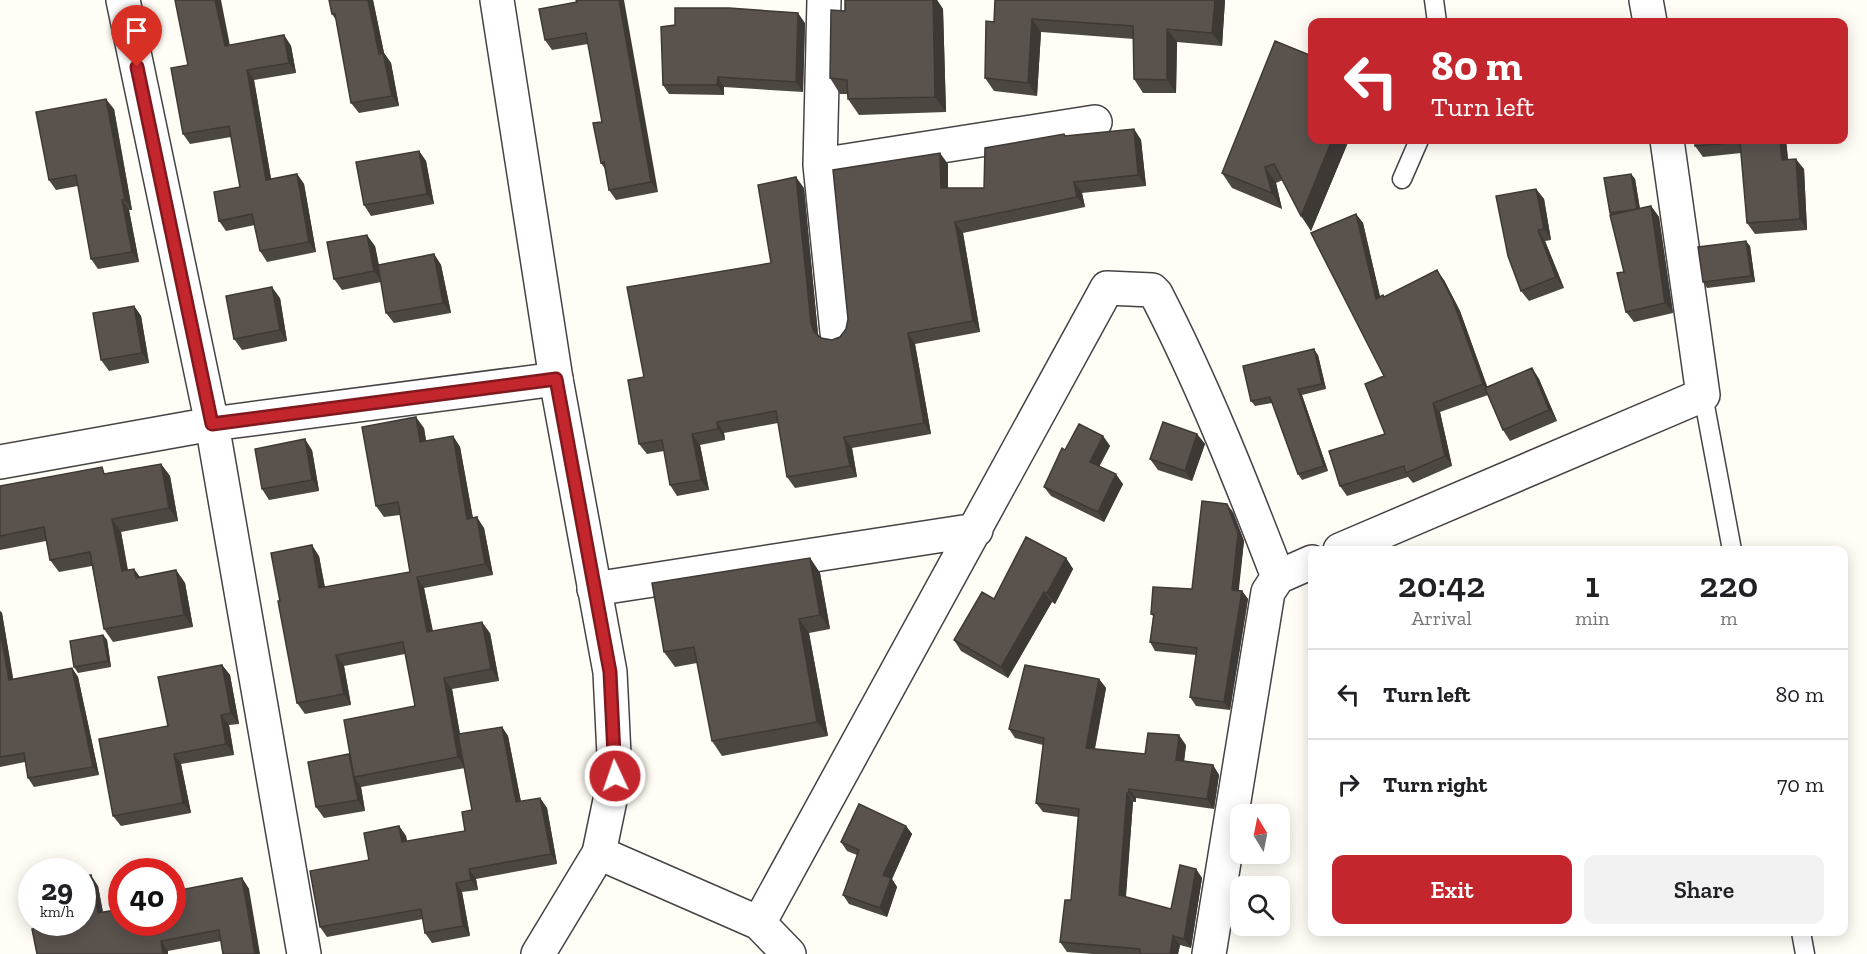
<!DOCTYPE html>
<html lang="en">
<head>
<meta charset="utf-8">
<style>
  body { margin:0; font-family:"Zilla Slab",serif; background:#f2f2f2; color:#202124; height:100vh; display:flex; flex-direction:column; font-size:22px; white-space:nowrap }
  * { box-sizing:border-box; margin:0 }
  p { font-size:20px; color:#757577 }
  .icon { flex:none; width:33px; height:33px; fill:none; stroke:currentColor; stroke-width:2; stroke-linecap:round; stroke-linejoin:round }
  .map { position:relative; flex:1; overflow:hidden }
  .sheet { position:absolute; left:1308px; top:546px; width:540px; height:390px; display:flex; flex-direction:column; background:#fff; border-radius:12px; box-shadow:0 3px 15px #0003 }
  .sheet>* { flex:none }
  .hud { position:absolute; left:1308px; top:18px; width:540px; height:126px; border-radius:12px; box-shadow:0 3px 15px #0003; background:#c4262e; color:#fff; overflow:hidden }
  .needle { width:39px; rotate:350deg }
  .buttons { position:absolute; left:1230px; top:804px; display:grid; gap:12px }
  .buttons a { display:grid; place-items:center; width:60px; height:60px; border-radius:12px; background:#fff; box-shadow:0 3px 15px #0003; font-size:30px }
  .speed { position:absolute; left:18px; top:858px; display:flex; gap:12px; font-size:30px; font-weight:700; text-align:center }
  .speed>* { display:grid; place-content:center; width:78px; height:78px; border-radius:50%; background:#fff; box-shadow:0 3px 15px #0003; line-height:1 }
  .speed small { font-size:15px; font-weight:400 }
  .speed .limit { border:9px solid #d22; background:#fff; color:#111 }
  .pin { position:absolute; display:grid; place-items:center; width:51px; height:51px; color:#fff; margin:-62px -26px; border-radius:50% 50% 50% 0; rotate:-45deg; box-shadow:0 0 6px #0007 }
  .pin .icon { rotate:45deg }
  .me { position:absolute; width:66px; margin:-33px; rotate:357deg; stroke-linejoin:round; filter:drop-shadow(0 0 4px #0008) }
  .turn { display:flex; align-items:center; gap:21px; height:126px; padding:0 24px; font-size:27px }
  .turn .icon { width:78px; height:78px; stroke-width:2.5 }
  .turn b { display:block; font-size:42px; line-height:51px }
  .eta { display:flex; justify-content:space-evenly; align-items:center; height:102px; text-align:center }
  .eta b { font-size:36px; font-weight:600; line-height:42px }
  .primary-button { display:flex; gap:12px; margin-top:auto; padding:12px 24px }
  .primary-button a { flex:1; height:69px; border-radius:12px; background:#c4262e; color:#fff; font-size:24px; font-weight:600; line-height:69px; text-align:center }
  .primary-button a+a { background:#f2f2f2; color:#202124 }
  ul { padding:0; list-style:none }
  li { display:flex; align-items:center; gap:18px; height:90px; padding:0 24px; border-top:2px solid #e0e0e0 }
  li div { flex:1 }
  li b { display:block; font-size:22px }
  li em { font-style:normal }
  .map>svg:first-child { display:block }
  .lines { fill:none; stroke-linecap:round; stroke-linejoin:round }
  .service-casing { stroke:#444; stroke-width:21 }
  .minor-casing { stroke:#444; stroke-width:36 }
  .tertiary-casing { stroke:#444; stroke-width:36 }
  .service { stroke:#fff; stroke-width:18 }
  .minor { stroke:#fff; stroke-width:33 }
  .tertiary { stroke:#fff; stroke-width:33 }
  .wall { fill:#4d4742 }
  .shaded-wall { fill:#3f3936 }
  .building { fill:#5a524d; stroke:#3f3936; stroke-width:1.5 }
  .route-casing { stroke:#7f191e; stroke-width:15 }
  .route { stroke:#c4262e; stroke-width:10 }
</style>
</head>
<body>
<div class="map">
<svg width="1867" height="954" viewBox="0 0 1867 954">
  <rect width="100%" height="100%" fill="#fffdf5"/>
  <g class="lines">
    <g class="service-casing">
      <path id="service" d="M1434,0L1437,22
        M1402,179L1419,140
        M1703,395L1732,550
        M1801,932L1805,954"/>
    </g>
    <g class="minor-casing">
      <path id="minor" d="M123,0L212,424L304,954
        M824,0L820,165L837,332
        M1646,0L1650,22
        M820,165L1095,122
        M0,462L212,424L556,379
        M1340,550L1703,395L1667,140
        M594,589L976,530
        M599,853L759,923L789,954
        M759,923L1107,288L1152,290L1156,294C1203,385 1241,481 1278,577
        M1209,954L1268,592L1278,577L1312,562"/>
    </g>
    <g class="tertiary-casing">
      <path id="tertiary" d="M497,0L556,379L610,672L615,776L599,853L538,954"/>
    </g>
    <use href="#service" class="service"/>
    <use href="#minor" class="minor"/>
    <use href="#tertiary" class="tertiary"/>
  </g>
  <path class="wall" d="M329,0H373L384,53L391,63L399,106L359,113L351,103L336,20L332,14Z
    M845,0H937L943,9L946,112L859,115L848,99V94H840L830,78L845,11Z
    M995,0H1225L1222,46L1177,42L1176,93H1143L1134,79V39L1041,32L1037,96L994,91L985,78L994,22Z
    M577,2L658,192L616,200L609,190L605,169L601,163L602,122L588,44L552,50L545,40Z
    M805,23L803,92L724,87V95L669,94L663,85Z
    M284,35L291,46L296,73L254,80L271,179L297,174L304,184L316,252L267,262L260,251L255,225L226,231L219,221L240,187L231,137L190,144L183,134L188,65L230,45Z
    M114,109L132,210H129L139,262L98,269L91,259L78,186L56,190L49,180Z
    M1134,129L1141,140L1146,186L1082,193L1085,207L963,233L980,332L915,344L931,434L852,448L857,477L795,488L787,477L778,423L724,433L725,440L700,445L709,490L677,496L670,485L664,451L647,454L639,444L644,377L771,263L804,188L818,334L821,338L832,340L840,337L846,329L948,164V188H984L1064,134L1066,136Z
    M1312,140H1349L1311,231L1283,180L1276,183L1282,209L1232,188L1222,173Z
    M1695,140H1786L1788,159L1804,169L1807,230L1755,234L1747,223L1741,153L1703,157L1695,146Z
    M419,151L426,161L434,204L371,216L364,205Z
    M1631,174L1635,179L1640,209L1651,206L1659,217L1673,313L1634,322L1626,312L1624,272L1610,213Z
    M1536,189L1544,199L1551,240L1545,241L1564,288L1529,301L1521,291Z
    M1356,214L1363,223L1380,297H1385L1444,280L1460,311L1487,387L1532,368L1539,379L1557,421L1510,441L1503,430L1488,395L1440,412L1452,466L1413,483L1408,477L1347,496L1340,486L1385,434L1384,376Z
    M375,246L379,265L434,254L441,265L451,313L394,323L386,313L381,282L342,290L334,279Z
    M1750,246L1755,282L1707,288L1703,282Z
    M280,298L287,341L242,350L234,339Z
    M134,306L141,316L149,363L109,371L101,360Z
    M1318,355L1326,389L1302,395L1328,471L1302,480L1298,474L1272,403L1255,406L1251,401Z
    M424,428L426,441L453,436L460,447L473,518L484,528L493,575L424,588L433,631L490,633L499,681L452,689L460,734L502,727L508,736L521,802L540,798L547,808L557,864L476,879L478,890L462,892L470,936L432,943L425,933L423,919L327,937L320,927L369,860L399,826L406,836L407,841L465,831L472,810L465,768L361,787L365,811L324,818L316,807L349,754L415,706L405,654L344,666L351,705L305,714L297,703L280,601L319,556L325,587L410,572L400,515L384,517L376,506Z
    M1197,434L1205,444L1192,481L1158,470L1150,459Z
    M1103,436L1110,446L1099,466L1123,484L1104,522L1051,496L1044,487L1065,450Z
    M312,450L319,491L269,500L262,489Z
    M161,464L170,476L178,521L121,532L128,570L134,569L140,577L176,570L185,583L193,627L113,642L104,629L92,566L59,572L50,560L46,541L0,550V486L107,473Z
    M1233,512L1244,541L1238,591H1242L1248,599L1230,710L1196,706L1190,697L1196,655L1155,651L1150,642L1153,616L1151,614L1192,589Z
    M810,558L820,573L830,629L809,633L828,736L722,756L712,741L697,663L675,667L664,652Z
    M1066,558L1073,569L1055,604L1052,602L1008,678L961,651L954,640Z
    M0,611L2,613L13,680L72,668L78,677L99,775L34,787L28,778L25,762L0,767Z
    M103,635L107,640L111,667L78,673L74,667Z
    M222,665L230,675L239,724L229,725L234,755L181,764L191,813L121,826L113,816L168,726Z
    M1099,679L1106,688L1095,749L1145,754L1186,745L1184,761L1213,765L1219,775L1214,809L1136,798V802H1133L1126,897L1171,909L1196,869L1202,878L1191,948L1180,945L1178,954H1093L1067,952L1060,942L1071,900L1078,817L1043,812L1036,803L1043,745L1015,738L1009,729Z
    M906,826L912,834L892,879L897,887L887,917L849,904L843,895L857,855L847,851L841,842Z
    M242,878L249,889L221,941L168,951L37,928L98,886L103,912L177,900Z"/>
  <path class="shaded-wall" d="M215,0H221L232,56L225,46Z
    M368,0H373L384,53L391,63L399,106L392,96L379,54Z
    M619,0H624L658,192L651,182Z
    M933,0H937L943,9L946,112L935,97Z
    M1215,0H1225L1222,46L1212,33Z
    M798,13L805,23L803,92L796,82Z
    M1032,19L1041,32L1037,96L1028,83Z
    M1167,29L1177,42L1176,93L1167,80Z
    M284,35L291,46L296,73L289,63Z
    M247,70L254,80L273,190L266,180Z
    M718,77L724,87V95L717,85Z
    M106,99L114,109L132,210L125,200Z
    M1134,129L1141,140L1146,186L1138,175Z
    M1332,140H1349L1311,231L1301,216Z
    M1780,140H1786L1789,170L1782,160Z
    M419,151L426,161L434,204L427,194Z
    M940,153L948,164V199L941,188Z
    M1796,159L1804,169L1807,230L1800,219Z
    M1265,167L1276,183L1282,209L1272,193Z
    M297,174L304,184L316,252L309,242Z
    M1631,174L1635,179L1641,215L1637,209Z
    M796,177L804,188L818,334L822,342L814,332L811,323Z
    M1074,182L1082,193L1085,207L1077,197Z
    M1536,189L1544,199L1551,240L1544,229Z
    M122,200L129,210L139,262L132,252Z
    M1651,206L1659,217L1673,313L1665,303Z
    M1356,214L1363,223L1383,309L1376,299Z
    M955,222L963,233L980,332L973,321Z
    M1538,230L1545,241L1564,288L1556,277Z
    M367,235L375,246L382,282L374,271Z
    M1746,241L1750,246L1755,282L1751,276Z
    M434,254L441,265L451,313L443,303Z
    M1437,270L1444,280L1460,311L1490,394L1483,384Z
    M272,287L280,298L287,341L280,330Z
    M134,306L141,316L149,363L142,353Z
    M908,333L915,344L931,434L924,423Z
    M1314,349L1318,355L1326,389L1322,384Z
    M1532,368L1539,379L1557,421L1549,410Z
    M1298,389L1302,395L1328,471L1324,466Z
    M1433,403L1440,412L1452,466L1445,456Z
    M416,417L424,428L428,453L420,442Z
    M717,422L724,433L725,440L718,429Z
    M692,434L700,445L709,490L701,480Z
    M1197,434L1205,444L1192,481L1185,471Z
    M453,436L460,447L475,530L467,519Z
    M1103,436L1110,446L1097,471L1090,462Z
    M844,437L852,448L857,477L850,466Z
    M305,439L312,450L319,491L312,480Z
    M161,464L170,476L178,521L169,508Z
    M1116,474L1123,484L1104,522L1098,512Z
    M1227,504L1233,512L1244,541L1238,598L1232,590Z
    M477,517L484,528L493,575L485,564Z
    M112,519L121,532L130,584L122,571Z
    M312,545L319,556L327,600L319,588Z
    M810,558L820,573L830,629L820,615Z
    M1066,558L1073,569L1055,604L1047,593Z
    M134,569L143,582L136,578Z
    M176,570L185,583L193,627L184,615Z
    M417,577L424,588L435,643L427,632Z
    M1242,591L1248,599L1230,710L1224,702Z
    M1044,592L1052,602L1008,678L1001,667Z
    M0,611L2,613L15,689L9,680L0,630Z
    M799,619L809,633L828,736L817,722Z
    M482,622L490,633L499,681L491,669Z
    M103,635L107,640L111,667L108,661Z
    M336,655L344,666L351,705L344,694Z
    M222,665L230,675L239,724L231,713Z
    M72,668L78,677L99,775L93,767Z
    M444,678L452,689L466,768L458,757Z
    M1099,679L1106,688L1093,757L1086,748Z
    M221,715L229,725L234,755L226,744Z
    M502,727L508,736L523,812L516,802Z
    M1179,735L1186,745L1183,770L1176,760Z
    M174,754L181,764L191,813L183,803Z
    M349,754L354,777L361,787L365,811L358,800Z
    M1213,765L1219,775L1214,809L1207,799Z
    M1129,789L1136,798V802L1129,793Z
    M1127,793L1133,802L1125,905L1119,895Z
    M540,798L547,808L557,864L551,854Z
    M399,826L406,836L409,852L402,842Z
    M906,826L912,834L892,879L897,887L887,917L880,908L883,875Z
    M469,869L476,879L478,890L471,880Z
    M1196,869L1202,878L1191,948L1184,939Z
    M91,875L98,886L105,924L98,913Z
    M242,878L249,889L260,954H255Z
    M456,883L462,892L470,936L463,926Z
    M1173,936L1180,945L1178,954H1170Z
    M161,941L168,951V954H163Z"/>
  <path class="building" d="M175,0H215L225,46L284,35L289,63L247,70L266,180L297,174L309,242L260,251L252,214L219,221L214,192L240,187L229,126L183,134L171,68L188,65Z
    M329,0H368L379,54L383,53L392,96L351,103L335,14H332Z
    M576,0H619L651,182L609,190L604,162L601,163L593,123L602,122L586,33L545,40L539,9L577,2Z
    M845,0H933L935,97L848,99L847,80L830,78L831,10L845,11Z
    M995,0H1215L1212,33L1167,29V80L1134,79L1133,26L1032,19L1028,83L985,78L986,21L994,22Z
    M675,8H729L798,13L796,82L718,77L717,85H663L661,27L675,25Z
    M1275,41L1312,56V140H1332L1301,216L1274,164L1265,167L1272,193L1222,173Z
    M106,99L125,200H122L132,252L91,259L76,175L49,180L36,112Z
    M1134,129L1138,175L1074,182L1077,197L955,222L973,321L908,333L924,423L844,437L850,466L787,477L776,411L717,422L718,429L692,434L701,480L670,485L662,440L639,444L628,380L644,377L627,287L771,263L758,185L796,177L811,323L814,332L821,338L832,340L840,337L846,329L848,319L833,170L940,153L941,188H984L985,148L1064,134L1065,136Z
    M1695,140H1780L1782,160L1796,159L1800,219L1747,223L1740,142L1695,146Z
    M419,151L427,194L364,205L356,162Z
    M1631,174L1637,209L1610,213L1604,178Z
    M1536,189L1544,229L1538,230L1556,277L1521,291L1508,256L1496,196Z
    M1651,206L1665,303L1626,312L1617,273L1624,272L1610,215Z
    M1356,214L1376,299L1383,295L1384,297L1437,270L1453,301L1483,384L1433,403L1445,456L1406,473L1404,466L1340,486L1329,451L1385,434L1365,384L1384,376L1311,233Z
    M367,235L374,271L334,279L327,242Z
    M1746,241L1751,276L1703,282L1698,247Z
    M434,254L443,303L386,313L378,265Z
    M272,287L280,330L234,339L226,296Z
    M134,306L142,353L101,360L93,313Z
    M1314,349L1322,384L1298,389L1324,466L1298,474L1270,397L1251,401L1243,366Z
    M1532,368L1549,410L1503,430L1485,388Z
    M416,417L420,442L453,436L467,519L477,517L485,564L417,577L427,632L482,622L491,669L444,678L458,757L354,777L344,720L415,706L403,642L336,655L344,694L297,703L278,601H280L271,553L312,545L319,588L410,572L398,502L376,506L362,427Z
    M1163,422L1197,434L1185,471L1150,459Z
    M1079,424L1103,436L1090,462L1116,474L1098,512L1044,487L1062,448L1065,450Z
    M305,439L312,480L262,489L255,449Z
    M161,464L169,508L112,519L122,571L134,569L136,578L176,570L184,615L104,629L90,552L50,560L44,527L0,536V486L102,467L104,474Z
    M1202,501L1227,504L1238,533L1232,590L1242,591L1224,702L1190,697L1197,648L1150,642L1154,614H1151L1153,587L1192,589Z
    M1026,537L1066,558L1047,593L1044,592L1001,667L954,640L982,592L994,599Z
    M810,558L820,615L799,619L817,722L712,741L694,647L664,652L652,583Z
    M0,630L9,680L72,668L93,767L28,778L24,753L0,757Z
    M103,635L108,661L74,667L70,641Z
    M222,665L231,713L221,715L226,744L174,754L183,803L113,816L99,739L168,726L158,677Z
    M1025,665L1099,679L1086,748L1145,754L1148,733L1179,735L1176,760L1213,765L1207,799L1129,789V793H1127L1119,895L1171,909L1180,865L1196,869L1184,939L1173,936L1170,954H1140V949L1060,942L1065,900H1071L1079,809L1036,803L1044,738L1009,729Z
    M502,727L516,802L540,798L551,854L469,869L471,880L456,883L463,926L425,933L421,909L320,927L310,871L369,860L364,833L399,826L402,842L465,831L462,812L472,810L458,734Z
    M349,754L358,800L316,807L308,762Z
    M859,804L906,826L883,875L891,878L880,908L843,895L859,850L841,842Z
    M91,875L98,913L122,909V922H172V900H177L175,891L242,878L255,954H223L219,930L161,941L163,954H37L32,929L37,928L36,922H82V877Z"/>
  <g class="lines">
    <g class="route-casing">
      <path id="route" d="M137,67L212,424L556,379L610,672L615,776"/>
    </g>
    <use href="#route" class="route"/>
  </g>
</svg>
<div class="buttons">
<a><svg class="needle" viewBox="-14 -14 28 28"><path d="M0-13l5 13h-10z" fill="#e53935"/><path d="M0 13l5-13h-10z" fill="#757577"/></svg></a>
<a><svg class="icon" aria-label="search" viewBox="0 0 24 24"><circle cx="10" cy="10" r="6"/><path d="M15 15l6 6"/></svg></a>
</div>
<div class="speed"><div>29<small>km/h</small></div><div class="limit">40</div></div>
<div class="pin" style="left:137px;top:67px;background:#d93025"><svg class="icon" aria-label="arrive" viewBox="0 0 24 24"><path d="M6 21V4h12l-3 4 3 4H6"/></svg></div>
<svg class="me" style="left:615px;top:776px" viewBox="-20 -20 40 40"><circle r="17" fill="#c4262e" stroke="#fff" stroke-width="3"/><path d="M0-11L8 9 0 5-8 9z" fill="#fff"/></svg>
<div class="hud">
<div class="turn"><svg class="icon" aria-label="left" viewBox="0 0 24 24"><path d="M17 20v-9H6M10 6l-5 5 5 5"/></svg><div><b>80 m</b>Turn left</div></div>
</div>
<section class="sheet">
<div class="eta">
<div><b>20:42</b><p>Arrival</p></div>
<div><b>1</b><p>min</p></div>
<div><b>220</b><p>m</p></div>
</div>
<ul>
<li><svg class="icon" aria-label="left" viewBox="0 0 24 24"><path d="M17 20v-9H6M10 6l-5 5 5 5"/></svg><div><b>Turn left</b></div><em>80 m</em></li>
<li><svg class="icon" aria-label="right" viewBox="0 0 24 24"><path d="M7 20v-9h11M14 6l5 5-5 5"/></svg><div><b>Turn right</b></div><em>70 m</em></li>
</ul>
<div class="primary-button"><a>Exit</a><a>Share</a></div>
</section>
</div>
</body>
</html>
